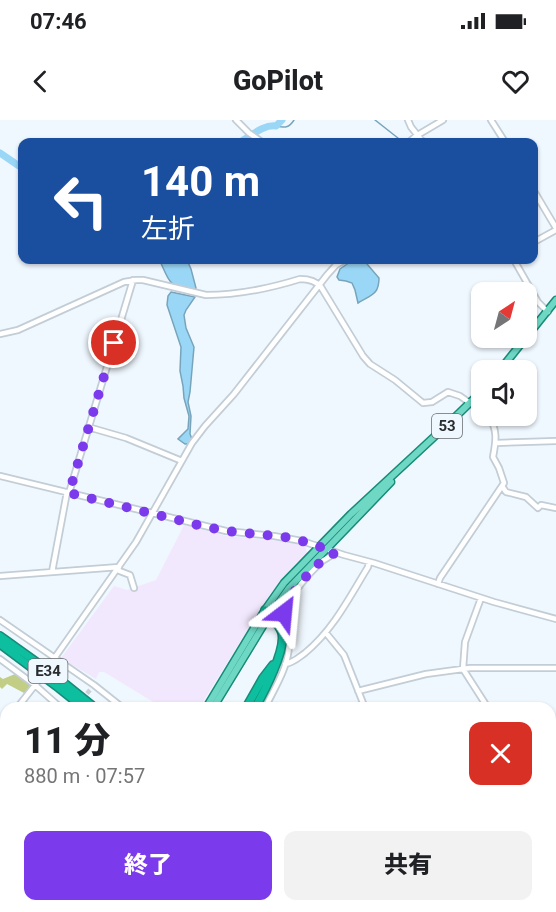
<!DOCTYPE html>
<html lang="ja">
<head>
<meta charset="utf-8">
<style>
  body { margin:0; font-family:Roboto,"Noto Sans JP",sans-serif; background:#f2f2f2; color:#202124; height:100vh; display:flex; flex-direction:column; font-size:22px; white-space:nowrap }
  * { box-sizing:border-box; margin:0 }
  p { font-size:20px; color:#757577 }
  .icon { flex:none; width:33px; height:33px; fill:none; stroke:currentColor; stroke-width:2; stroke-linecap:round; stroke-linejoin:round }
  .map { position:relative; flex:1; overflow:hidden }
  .panel { position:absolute; left:0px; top:582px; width:556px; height:210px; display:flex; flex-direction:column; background:#fff; border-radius:18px 18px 0 0; box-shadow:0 2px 4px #0004 }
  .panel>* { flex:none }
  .top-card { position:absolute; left:18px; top:18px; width:520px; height:126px; border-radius:12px; box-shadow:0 2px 4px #0004; background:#1a4fa0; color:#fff; overflow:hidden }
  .needle { width:39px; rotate:36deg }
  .buttons { position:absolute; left:471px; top:162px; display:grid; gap:12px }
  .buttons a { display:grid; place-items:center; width:66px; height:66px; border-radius:12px; background:#fff; box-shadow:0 2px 4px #0004; font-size:30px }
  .pin { position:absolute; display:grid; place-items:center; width:51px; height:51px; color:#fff; margin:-26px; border:3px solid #fff; border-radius:50%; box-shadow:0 2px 6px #0007 }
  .me { position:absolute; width:66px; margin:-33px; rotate:29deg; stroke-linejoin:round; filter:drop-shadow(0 0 4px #0008) }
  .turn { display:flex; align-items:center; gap:21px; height:126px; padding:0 24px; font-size:27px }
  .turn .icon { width:78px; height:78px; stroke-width:2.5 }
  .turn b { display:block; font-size:42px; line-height:51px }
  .round { display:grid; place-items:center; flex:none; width:63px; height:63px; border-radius:12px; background:#f2f2f2 }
  .head { display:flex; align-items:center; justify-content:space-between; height:102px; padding:0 24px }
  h1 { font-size:36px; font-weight:800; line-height:45px }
  .action { display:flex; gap:12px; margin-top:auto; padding:12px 24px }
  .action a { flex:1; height:69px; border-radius:12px; background:#7c3aed; color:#fff; font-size:24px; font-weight:800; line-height:69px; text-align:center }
  .action a+a { background:#f2f2f2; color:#202124 }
  .status { display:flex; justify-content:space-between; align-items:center; height:42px; padding:0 30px; background:#fff; direction:ltr }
  .status svg { height:16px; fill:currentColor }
  header { display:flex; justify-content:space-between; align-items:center; height:78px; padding:0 24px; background:#fff; font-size:27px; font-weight:800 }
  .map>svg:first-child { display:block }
  .commercial { fill:#f2e8fd }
  .forest { fill:#c2cd85 }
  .water { fill:#9ad7f6; stroke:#78a4bb; stroke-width:1.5 }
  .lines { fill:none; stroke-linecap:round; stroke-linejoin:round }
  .stream { stroke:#78a4bb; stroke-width:1.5 }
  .river { stroke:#9ad7f6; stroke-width:7 }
  .minor-tunnel { stroke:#c8cfd6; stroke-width:4.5; stroke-dasharray:4.5 2; stroke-linecap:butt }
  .minor-casing { stroke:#c3cdd5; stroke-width:8 }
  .major-casing { stroke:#178b78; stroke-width:9 }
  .highway-casing { stroke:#178b78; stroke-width:10 }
  .minor { stroke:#fff; stroke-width:4.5 }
  .major { stroke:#6ed8c5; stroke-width:6 }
  .highway { stroke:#0dbe9f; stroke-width:7 }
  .rail { stroke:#70767a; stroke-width:1.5; stroke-dasharray:8 8; stroke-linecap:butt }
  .route { stroke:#7c3aed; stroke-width:10; stroke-dasharray:0 18 }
  .labels { text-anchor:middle; stroke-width:4.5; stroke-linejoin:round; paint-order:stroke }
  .shield { fill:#f0f8ff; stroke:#656a6e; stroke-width:1.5 }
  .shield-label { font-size:15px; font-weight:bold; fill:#292d30 }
</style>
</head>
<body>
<div class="status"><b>07:46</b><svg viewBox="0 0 49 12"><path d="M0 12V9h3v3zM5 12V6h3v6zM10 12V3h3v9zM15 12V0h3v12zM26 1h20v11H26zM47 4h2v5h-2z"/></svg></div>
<header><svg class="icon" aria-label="back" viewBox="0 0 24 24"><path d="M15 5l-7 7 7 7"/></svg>GoPilot<svg class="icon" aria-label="heart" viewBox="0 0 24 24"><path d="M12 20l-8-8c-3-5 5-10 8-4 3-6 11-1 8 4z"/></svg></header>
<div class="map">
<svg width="556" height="792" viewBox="0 0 556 792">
  <rect width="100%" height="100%" fill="#f0f8ff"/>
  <path class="commercial" d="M184,405L227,416L291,422L305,426L307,433L294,445L270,474L201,585L197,583L193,588H163L104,552H99L96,559L61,538L114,466L127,470L156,460Z"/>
  <path class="forest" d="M15,554L30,565L29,569L24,573L7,564L2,569L0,567V557L3,559Z"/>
  <path class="water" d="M161,140H187L191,149L196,168L194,171C168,164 171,166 160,141Z
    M353,140H367V144L379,158C379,175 371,175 358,183L355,170L352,163L346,161L339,160L337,157L340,149Z
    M171,172L195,177L186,190L184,195L186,208L194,227L190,272L188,282L191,296L190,314L192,319L188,324H185L178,319L188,309L189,296L184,278L183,266L180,251L181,227L167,185L168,176Z"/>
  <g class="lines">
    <path class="stream" d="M375,0L403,22
      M276,6C285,8 289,8 294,0
      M550,654L552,641L556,636
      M0,722H6
      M180,786L196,792
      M197,792L212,790L225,792
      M259,792L263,789"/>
    <path class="river" d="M240,22C251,16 264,4 276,6L282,0
      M0,33L22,48"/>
    <path class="minor-tunnel" d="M74,588L90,570"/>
    <g class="minor-casing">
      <path id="minor" d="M236,0L249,13L262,22
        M408,0L411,7L423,22
        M491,0L505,22
        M409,22L416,16L443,0
        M534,71L556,108
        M534,122L556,110
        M514,140L538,182L548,192
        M0,214L18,210L124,162L136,160H143L206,175C237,175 271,168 300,159C308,159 316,161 321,167L363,236L370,244L395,260L423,283L432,282L448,272L460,276L470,283
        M88,307L126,318L182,341
        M496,323L556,321
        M0,356L226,411L274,416L302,421L344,435L374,443L494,482L556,499
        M502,366L506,372L526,377L538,388L541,385L556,388
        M69,373L133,160
        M117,450L130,455L134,468
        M52,452L67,372
        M0,456L119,447
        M438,464L440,458L504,363L499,348L493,337C496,321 498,309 488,296
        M481,478L465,522L463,549L488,588
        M0,500L94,565L123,588
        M326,513L344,535L365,588
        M0,539L35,565L61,588
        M51,543L136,422L192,323L205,306L234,274L327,155L336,145L345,140
        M285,544C293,543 298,538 305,533C333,510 349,478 368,447L369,442
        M358,571L426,554L470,548H556
        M17,588L39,560
        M265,588C274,569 288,548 289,526C290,513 284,502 284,489C294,472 305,457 320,443C325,438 330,438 335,432
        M0,611L6,603
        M0,636L6,641
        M550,687L556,682
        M67,786L78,790
        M451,786L455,792
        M304,791L314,786
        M21,792L25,786
        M41,792L44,786
        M77,792L79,788L89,792
        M99,792L103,786
        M402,792L399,790L403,786"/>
    </g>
    <g class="major-casing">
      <path id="major" d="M500,250L556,180
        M206,588L265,490L284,463L351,394L448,304L482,271
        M213,588L269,496L289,468L391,362
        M95,792L98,786"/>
    </g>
    <g class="highway-casing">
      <path id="highway" d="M0,516L49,551L95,588
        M0,524L59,568L84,588
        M246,588L263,558L273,545
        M255,588C264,572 286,530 282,513C280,504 270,498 265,490
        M271,786L277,792
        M287,786L291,792"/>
    </g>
    <use href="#minor" class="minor"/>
    <use href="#major" class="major"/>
    <use href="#highway" class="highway"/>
    <path class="rail" d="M550,735L556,734
      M0,764L6,765"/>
  </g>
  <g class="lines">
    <path class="route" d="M114,223L69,373L198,405L226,411L285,417L302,421L335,432C331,437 329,437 324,440C312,446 285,481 284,493"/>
  </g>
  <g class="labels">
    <g class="shield">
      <rect x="432" y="294" width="30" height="24" rx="4.5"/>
      <rect x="28.5" y="539" width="39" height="24" rx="4.5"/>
    </g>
    <g class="shield-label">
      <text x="447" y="311">53</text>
      <text x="48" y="556">E34</text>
    </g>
  </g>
</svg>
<div class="buttons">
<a><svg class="needle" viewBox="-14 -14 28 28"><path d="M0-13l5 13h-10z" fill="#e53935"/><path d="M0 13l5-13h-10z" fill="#757577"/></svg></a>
<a><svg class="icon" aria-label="sound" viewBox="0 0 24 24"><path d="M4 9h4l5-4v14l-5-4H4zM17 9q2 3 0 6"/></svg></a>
</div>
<div class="pin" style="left:114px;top:223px;background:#d93025"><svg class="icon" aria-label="arrive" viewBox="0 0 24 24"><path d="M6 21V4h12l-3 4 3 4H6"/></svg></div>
<svg class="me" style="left:284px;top:493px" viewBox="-20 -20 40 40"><path d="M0-17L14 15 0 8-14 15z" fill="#7c3aed" stroke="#fff" stroke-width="4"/></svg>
<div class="top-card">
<div class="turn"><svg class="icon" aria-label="left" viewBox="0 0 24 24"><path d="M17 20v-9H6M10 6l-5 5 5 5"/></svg><div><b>140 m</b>左折</div></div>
</div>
<section class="panel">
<div class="head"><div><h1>11 分</h1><p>880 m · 07:57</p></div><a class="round" style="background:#d93025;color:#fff"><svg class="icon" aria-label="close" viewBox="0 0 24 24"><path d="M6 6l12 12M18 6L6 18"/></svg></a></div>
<div class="action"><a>終了</a><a>共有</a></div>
</section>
</div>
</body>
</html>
